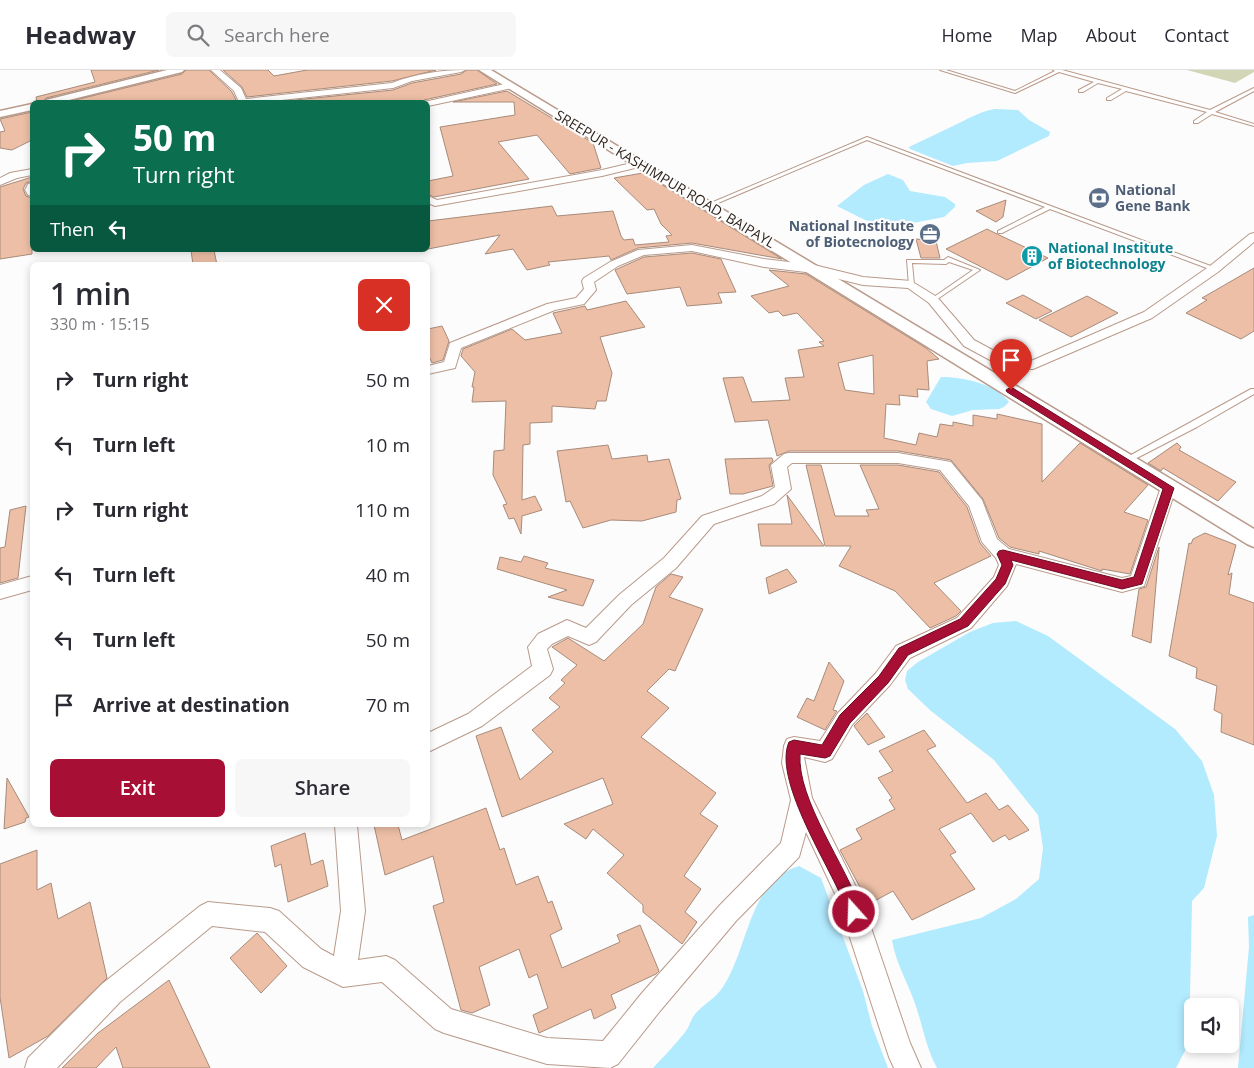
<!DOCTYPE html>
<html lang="en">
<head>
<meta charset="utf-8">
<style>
  body { margin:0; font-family:"Open Sans",sans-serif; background:#f7f7f7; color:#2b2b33; height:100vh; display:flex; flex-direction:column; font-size:19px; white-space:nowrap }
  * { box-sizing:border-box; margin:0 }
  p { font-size:16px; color:#7c7c81 }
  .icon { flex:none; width:28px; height:28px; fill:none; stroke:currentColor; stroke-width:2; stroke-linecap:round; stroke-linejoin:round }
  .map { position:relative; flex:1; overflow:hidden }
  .side { position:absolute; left:30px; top:192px; width:400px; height:565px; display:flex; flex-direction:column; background:#fff; border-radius:8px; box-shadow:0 2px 8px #0003 }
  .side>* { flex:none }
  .guide { position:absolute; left:30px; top:30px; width:400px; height:152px; border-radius:8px; box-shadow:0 2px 8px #0003; background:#0b6e4f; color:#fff; overflow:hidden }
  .controls { position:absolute; left:1184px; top:928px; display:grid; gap:10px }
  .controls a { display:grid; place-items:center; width:55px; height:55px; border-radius:8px; background:#fff; box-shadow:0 2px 8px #0003; font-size:25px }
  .pin { position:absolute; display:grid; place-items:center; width:42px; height:42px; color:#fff; margin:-51px -21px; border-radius:50% 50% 50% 0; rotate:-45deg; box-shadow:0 0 5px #0007 }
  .pin .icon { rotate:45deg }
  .me { position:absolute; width:55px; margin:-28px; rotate:340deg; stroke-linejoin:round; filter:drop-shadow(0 0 4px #0008) }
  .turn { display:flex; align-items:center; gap:18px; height:105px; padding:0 20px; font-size:22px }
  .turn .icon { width:65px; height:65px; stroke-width:2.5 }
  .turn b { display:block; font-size:35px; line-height:42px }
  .then { display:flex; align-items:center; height:48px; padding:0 20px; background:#0003; gap:10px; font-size:19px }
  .round { display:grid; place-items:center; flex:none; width:52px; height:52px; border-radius:8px; background:#f7f7f7 }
  .head { display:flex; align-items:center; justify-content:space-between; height:85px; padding:0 20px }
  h1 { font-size:30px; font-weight:600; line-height:38px }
  .action { display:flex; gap:10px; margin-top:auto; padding:10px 20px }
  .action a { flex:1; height:58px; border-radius:8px; background:#a80f35; color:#fff; font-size:20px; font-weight:600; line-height:58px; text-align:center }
  .action a+a { background:#f7f7f7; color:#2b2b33 }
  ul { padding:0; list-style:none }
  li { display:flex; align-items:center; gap:15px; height:65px; padding:0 20px }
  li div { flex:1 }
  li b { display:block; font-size:19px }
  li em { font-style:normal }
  header { display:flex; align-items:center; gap:30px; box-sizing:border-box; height:70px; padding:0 25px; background:#fff; border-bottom:1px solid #e1e1e2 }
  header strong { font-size:24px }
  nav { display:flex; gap:28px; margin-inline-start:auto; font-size:18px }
  .search { width:350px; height:45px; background:#f7f7f7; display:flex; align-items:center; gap:12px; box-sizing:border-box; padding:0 18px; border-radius:8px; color:#7c7c81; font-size:19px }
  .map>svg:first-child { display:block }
  .green { fill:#d3d6b6 }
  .water { fill:#b2eafe }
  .building { fill:#edbfa6; stroke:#a88b7a; fill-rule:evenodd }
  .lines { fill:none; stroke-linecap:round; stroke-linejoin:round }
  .service-casing { stroke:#b99a8a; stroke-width:2 }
  .minor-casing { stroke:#b99a8a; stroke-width:2 }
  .tertiary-casing { stroke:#b99a8a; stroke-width:3 }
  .service { fill:#fff; fill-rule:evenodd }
  .minor { fill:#fff; fill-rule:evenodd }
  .tertiary { fill:#fff; fill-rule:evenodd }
  .route { fill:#a80f35; stroke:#6d0a22 }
  .labels { text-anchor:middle; stroke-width:4.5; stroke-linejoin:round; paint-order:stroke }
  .far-street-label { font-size:14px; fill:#291e17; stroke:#fcfcfc }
  .far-service-label { font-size:14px; font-weight:bold; fill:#4e5e75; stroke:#fcfcfc; text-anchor:start }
  .far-culture-label { font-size:14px; font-weight:bold; fill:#0d838f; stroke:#fcfcfc; text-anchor:start }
</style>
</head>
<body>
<header>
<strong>Headway</strong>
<div class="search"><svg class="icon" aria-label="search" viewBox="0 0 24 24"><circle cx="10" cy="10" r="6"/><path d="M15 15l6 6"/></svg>Search here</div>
<nav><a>Home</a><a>Map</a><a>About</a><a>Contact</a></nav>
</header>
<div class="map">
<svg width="1254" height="998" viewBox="0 0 1254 998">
  <rect width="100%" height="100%" fill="#fcfcfc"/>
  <path class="green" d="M1187,0H1254V2L1235,13Z"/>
  <path class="water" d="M995,39L1018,40L1029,50L1050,62L1049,66L997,91L967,93L953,96L910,79L909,77C923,70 937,64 951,57C966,50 978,42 995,39Z
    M888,104L903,110L910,121L945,127L955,134V137L944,147L903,155H884L865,150L837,136L864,115Z
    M941,307C962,307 995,313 1009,332L1004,337L999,339L973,340L952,346L931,339L926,332Z
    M1016,551L1048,566L1175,659L1202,691L1214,725L1217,766L1204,818L1192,831L1189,973L1176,998H937C925,976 922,951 913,928C905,907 896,893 892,870L981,848L1016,829L1039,809L1043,778L1038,745L994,690L931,641L908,619L905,610L907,601L918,592L970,562L993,553Z
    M799,796L821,808L863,921L872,956L888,998H653C664,986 676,974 686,961C689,957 690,952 693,947C699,937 712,931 720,921C749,883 746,812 799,796Z
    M1254,845V998H1238L1249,877L1248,847Z"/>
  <path class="building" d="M91,0H159L46,28L43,32H37L36,27L95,12Z
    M186,0H209L232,22L237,32H67L182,4Z
    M223,0H268L274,6L307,0H436L392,11L247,27L242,17Z
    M467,0H477L497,14L424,30L422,32H276L393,20L412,13L461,4Z
    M507,21L593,73L601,98L570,104L537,65L498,72L529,109L434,127L428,124V111L453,106L440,57L515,45L514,32H453Z
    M32,42V70L12,80L0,78V62L5,61L0,49Z
    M643,103L782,189L692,173L638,178L611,190L609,186L548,192L550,195L527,200L513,179L485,184L500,165L428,179V151L552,136L557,146L613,141L621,166L624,170L633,169L635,175L669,172L666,166L672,165L661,154L654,139L647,140L614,108Z
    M32,107V111L26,113L23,119L26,126L32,128V184L0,189V117Z
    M1006,130L1003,147L996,152L976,141Z
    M987,159L997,164L1048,188L1007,210L946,179Z
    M916,169L936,171L940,188H921Z
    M191,180H214L217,195H193Z
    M692,183L721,189L736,222L718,223L722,233L687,236L680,217L627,224L615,200L644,187Z
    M1254,198V261L1241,269L1186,243L1207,230L1202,228Z
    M769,200L806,204L926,278L939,289L927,291L929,320L917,319L918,327L899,325L900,335L886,334L884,368L916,375L919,363L937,367L940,354L953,356V352L973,356V345L997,349V344L1042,354V412L1080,373L1148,415L1124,442L1148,450L1130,504L1102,499V501L1039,481V484L1010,477L999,468L983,429L951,390L898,381H789L777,386L768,350L735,352L723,308L743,307L752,332L790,330L785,308L804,307L798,280L824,276L819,272L824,271L797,243L783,246L778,241L769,243L751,226L789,216ZM873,285L874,324L845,320L838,293Z
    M1023,225L1052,241L1036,249L1006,233Z
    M1087,226L1118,243L1071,267L1039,250Z
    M626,231L645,257L600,267L612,303L606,331H597L595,339L552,336V352L530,353V374L523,375L522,430L535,426L542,440L522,446L521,464L514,448L509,449L503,435L507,434L493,405L494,381L504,380L506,331L472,332L474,317H472L475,302L461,286L463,279L512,259L525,270L562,263L553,243L585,236L587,240Z
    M442,256L449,271L443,290L432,293L428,284V259Z
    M1177,373L1181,377L1179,380L1236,412L1218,431L1163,398L1161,401L1148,393Z
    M608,375L612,389L647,385L648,392L669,389L681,429L677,430L676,442L642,451L611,450L583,458L570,431L566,432L557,381Z
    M772,388L773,391L769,395L773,416L743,424H730L725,389Z
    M806,395H821L835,446H869L866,440L879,439L860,395H898L939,402L967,437L980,473L991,486L934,513L961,541L956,546L930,558L895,521L839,496L851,476H825Z
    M787,425L824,476H761L758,454H792Z
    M26,436L18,508L0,513V478L5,477L10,440Z
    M1205,463L1236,475L1228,505L1232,503L1229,524L1254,533V675L1221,662L1222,644L1214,640L1217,616L1196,608L1197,598L1169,586L1189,473L1191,474L1193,469Z
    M1159,477V479L1151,573L1132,566L1139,519L1146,517Z
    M524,486L548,493L545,498L594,510L583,536L548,527L567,520L497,499L500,487L521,492Z
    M787,499L797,512L769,524L766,508Z
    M671,504L683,507L669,527L703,539L675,601L669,599L647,621L669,638L641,667L716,723L700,744L718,756L684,806L701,819L685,842L697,852L682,874L643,842V835L607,803L624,785L593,759L586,769L564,754L613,734L603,708L502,747L476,666L501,657L520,710L553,682L532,660L560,637L549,628L565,613L561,610L577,595L552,577L568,568L604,591L643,554L656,517Z
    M829,592L844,611L833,640L837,641L825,660L797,647L807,628L814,631Z
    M867,643L885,667L868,675L854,656Z
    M924,660L936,676L927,680L967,733L986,723L999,740L1008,735L1029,760L1009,770L1005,765L993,772L971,743L939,759L956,782L950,785L975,819L912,850L893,821L869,834L840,780L862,769L856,759L895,739L889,730L892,728L878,708L893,701L879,681Z
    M7,708L29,747L26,748L25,752L4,759Z
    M486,738L500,780L504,778L516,815L538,806L548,833L552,831L562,859L550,865L562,898L620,872L617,865L640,855L659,901L656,904L611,925L616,938L594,949L591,939L539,963L533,945L548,938L537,904L529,908L519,879L479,897L490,935L472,943L461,940L433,836L444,832L433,786L385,805L374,755H398L402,770Z
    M305,763L311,795L323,790L328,816L288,832L281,794L275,797L271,776Z
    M37,780V820L51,813L58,849L90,832L107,908L48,966L9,988L0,927V794Z
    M257,863L287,896L261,923L230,888Z
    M169,910L210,998H123L116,977L96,998H62L98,963Z"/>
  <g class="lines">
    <g class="service-casing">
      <path id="service" d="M940,0H946L1015,21L1055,1L1053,0H1062L1210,40L1254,18V21L1215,42L1254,54V56L1212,44L1198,53H1194V51L1207,42L1126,21L1111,30H1107V28L1122,19L1098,13L1083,22H1079V20L1094,12L1059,2L1015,23Z
        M867,67L1216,198L1217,199L1212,200L1050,139L1002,163H998V161L1045,137L867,70L711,136L706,135Z
        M948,187L980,200L933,232L931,231V229L973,200L949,192L946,194L912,193L914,215L909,216L907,190H944Z
        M1251,319H1254V324L1197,357L1129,392H1123L1122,390Z"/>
    </g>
    <g class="minor-casing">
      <path id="minor" d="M211,0H220L241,18L246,29L392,13C415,4 440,0 465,0L461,2L412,11L393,18L263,32H239L234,21Z
        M509,13L513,16L512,18L428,36V32H424Z
        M640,91L645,94L643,96L602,106L435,136L428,133V126L437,130L602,100Z
        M32,99V105L17,108L0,115V108L10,103Z
        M32,113V126L28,125L25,120L28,114Z
        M1254,163V172L1218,202L1152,248L1033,299L1005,298L964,276L929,233L908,218L863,215L814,203L764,197L692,181L644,185L618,196L594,212L596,220L584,234L555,240L461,278L455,298L428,304V296L444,292L450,273L547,234L576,228L584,219L582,211L584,208L610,192L638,180L692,175L764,189L814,195L863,207L911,211L937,227L974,270L1013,291H1031L1144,242L1210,196L1250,164Z
        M789,383H898L951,392L982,430L997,469L1009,479L1122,508L1131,506L1162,414L1168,412L1174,414L1176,418L1144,516L1122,522L1016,494L1007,516L971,558L910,588L890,615L852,655L832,689L825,692L804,687L812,728L860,825L910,973L921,998H894L889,987L837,828L806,762L799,787L736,851L660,941L618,994L610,998L547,994L444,963L435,959L382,912L343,917L303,897L265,862L212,856L120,932L57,998H25L28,988L102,914L200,836L208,832L270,838L279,841L321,879L334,886L341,841L335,755H357L365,841L358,890L386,886L395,890L451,939L547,968L603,971L642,923L720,835L781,773L791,730L782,693L784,676L787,669L794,667L820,671L838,643L876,603L896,576L957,548L994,507L999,495L996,488L982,472L969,436L940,400L898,393H792L787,397L791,419L774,434L714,454L676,498L631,535L596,572L589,575L568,566L552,574L547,579L553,599L550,605L482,656L428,682V663L468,644L532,596L528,577L538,564L567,550L586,558L619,525L664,488L702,446L762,426L775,417L771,395L784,384Z
        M32,506V520L0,529V515Z"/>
    </g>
    <g class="tertiary-casing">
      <path id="tertiary" d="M167,0H184L182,2L61,32H45L46,30Z
        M479,0H491L1254,459V477L1247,474Z
        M32,34V40L0,47V41Z"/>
    </g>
    <use href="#service" class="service"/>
    <use href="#minor" class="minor"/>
    <use href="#tertiary" class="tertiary"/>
  </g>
  <path class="route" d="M1011,317L1174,418L1142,514L1122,519L1011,490L1013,495L1005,514L968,556L908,585L888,613L850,653L830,686L825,688L800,684C797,730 846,795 862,842L859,847L854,850L848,847C845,840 844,833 841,826C826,791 773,708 789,672L794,670L822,675L840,645L879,606L899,578L960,549L996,509L1002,495L997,484L999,481L1003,480L1122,510L1134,507L1163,419L1007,322L1006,320Z"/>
  <defs>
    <g id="bank-disc" transform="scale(1.125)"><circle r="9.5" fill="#5c6f8a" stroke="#fcfcfc"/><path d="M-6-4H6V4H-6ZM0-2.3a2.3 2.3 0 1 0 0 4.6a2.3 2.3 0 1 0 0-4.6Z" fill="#fff"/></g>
    <g id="office-disc" transform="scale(1.125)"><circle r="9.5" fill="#5c6f8a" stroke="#fcfcfc"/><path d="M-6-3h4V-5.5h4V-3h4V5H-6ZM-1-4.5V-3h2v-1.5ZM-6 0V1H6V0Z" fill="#fff"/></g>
    <g id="building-disc" transform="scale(1.125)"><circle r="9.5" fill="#0f9aa8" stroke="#fcfcfc"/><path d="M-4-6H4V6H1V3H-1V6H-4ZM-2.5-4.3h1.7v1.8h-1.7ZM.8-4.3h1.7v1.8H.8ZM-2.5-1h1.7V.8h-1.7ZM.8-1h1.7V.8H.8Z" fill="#fff"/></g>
  </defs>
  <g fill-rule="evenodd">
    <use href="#bank-disc" x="1099" y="128"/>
    <use href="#office-disc" x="930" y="164"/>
    <use href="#building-disc" x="1032" y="186"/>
  </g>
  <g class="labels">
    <g class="far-street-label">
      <text transform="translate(665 109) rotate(31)" y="5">SREEPUR - KASHIMPUR ROAD, BAIPAYL</text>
    </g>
    <g class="far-service-label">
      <text x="1115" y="125">National<tspan x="1115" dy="16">Gene Bank</tspan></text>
      <text x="914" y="161" text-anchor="end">National Institute<tspan x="914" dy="16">of Biotecnology</tspan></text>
    </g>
    <g class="far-culture-label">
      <text x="1048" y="183">National Institute<tspan x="1048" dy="16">of Biotechnology</tspan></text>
    </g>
  </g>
</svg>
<div class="controls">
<a><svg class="icon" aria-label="sound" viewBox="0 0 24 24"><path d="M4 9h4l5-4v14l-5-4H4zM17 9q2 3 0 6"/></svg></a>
</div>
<div class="pin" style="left:1011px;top:320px;background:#d93025"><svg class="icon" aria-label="arrive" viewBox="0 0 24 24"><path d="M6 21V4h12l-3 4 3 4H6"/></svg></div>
<svg class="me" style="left:854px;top:842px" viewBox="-20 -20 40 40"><circle r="17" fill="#a80f35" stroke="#fff" stroke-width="3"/><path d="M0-11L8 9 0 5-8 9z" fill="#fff"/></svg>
<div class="guide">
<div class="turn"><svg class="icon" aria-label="right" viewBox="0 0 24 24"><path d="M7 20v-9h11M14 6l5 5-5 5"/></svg><div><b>50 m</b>Turn right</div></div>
<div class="then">Then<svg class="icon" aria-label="left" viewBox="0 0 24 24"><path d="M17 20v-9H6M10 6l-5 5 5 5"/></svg></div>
</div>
<section class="side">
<div class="head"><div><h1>1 min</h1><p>330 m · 15:15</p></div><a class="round" style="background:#d93025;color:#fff"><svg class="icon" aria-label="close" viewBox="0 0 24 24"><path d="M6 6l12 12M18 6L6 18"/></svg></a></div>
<ul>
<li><svg class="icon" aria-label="right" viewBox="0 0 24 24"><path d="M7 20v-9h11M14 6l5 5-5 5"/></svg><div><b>Turn right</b></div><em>50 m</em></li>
<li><svg class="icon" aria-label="left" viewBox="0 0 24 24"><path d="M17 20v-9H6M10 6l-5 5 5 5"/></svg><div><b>Turn left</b></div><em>10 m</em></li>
<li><svg class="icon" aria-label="right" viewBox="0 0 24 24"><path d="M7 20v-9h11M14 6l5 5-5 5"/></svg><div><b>Turn right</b></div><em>110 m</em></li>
<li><svg class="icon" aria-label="left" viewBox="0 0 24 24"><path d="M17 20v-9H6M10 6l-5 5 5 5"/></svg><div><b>Turn left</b></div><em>40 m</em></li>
<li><svg class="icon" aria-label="left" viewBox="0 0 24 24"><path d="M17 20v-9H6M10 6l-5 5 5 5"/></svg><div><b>Turn left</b></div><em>50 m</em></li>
<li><svg class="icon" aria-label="arrive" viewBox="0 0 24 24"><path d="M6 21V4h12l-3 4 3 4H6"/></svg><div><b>Arrive at destination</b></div><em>70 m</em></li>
</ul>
<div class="action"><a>Exit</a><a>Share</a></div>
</section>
</div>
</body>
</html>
